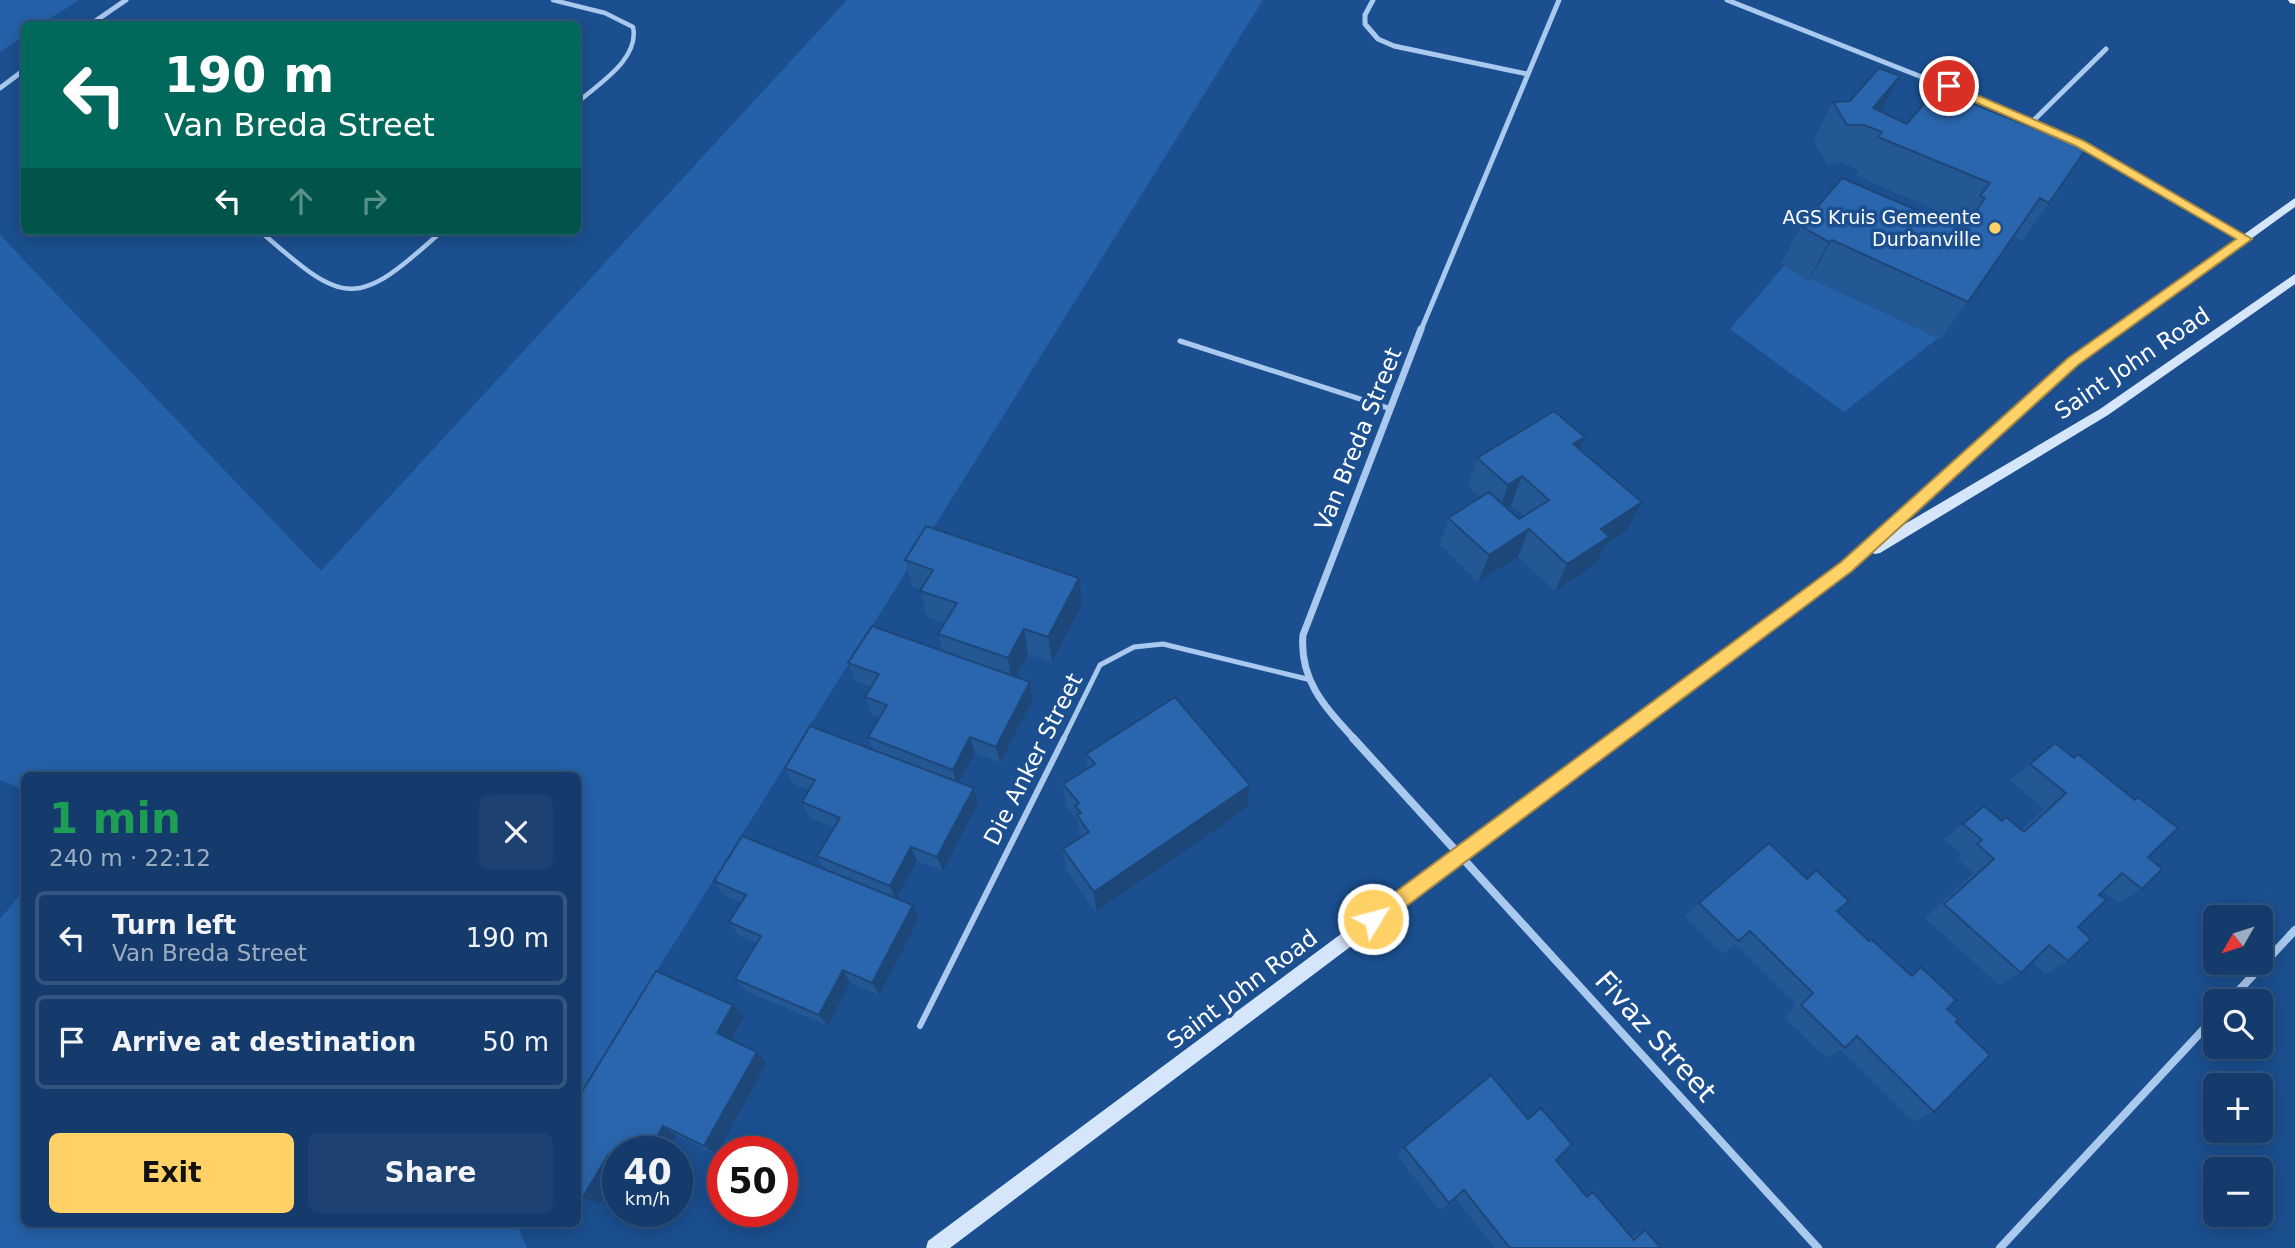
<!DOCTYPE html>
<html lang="en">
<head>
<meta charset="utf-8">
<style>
  body { margin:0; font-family:"DejaVu Sans",sans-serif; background:#1d4271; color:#f1f3f6; height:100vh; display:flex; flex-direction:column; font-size:26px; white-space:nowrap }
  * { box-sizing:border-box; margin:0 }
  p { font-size:23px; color:#9dadc1 }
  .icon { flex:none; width:38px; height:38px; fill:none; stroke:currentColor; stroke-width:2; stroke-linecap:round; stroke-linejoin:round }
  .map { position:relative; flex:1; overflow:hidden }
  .details { position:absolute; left:21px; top:772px; width:560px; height:455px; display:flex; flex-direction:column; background:#143b6b; border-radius:10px; box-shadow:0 4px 18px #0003,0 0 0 2px #33557e }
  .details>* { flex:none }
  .top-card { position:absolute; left:21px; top:21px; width:560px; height:214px; border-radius:10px; box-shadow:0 4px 18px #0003,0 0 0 2px #33557e; background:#00695c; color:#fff; overflow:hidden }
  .needle { width:46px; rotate:231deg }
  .buttons { position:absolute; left:2203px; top:905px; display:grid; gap:14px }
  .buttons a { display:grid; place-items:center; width:70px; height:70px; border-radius:10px; background:#143b6b; box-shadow:0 4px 18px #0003,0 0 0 2px #33557e; font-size:35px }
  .speed { position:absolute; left:602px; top:1136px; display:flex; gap:14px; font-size:35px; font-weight:700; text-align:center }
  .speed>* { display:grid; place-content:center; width:91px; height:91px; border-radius:50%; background:#143b6b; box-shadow:0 4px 18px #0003,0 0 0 2px #33557e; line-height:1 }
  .speed small { font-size:18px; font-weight:400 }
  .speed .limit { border:10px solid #d22; background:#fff; color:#111 }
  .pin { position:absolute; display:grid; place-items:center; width:60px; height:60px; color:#fff; margin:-30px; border:4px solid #fff; border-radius:50%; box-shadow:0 2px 7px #0007 }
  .me { position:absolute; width:77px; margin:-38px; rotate:53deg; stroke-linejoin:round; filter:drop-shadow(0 0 5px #0008) }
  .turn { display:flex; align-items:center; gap:24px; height:147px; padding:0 28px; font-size:32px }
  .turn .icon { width:91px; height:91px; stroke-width:2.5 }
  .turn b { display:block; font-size:49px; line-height:60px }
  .lanes { display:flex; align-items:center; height:66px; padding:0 28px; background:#0003; justify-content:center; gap:35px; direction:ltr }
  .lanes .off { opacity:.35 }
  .round { display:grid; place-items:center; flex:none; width:74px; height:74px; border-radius:10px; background:#1d4271 }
  .headline { display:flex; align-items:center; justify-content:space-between; height:119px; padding:0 28px }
  h1 { font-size:42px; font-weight:700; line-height:52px; color:#1e9e55 }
  .primary-button { display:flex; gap:14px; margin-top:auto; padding:14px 28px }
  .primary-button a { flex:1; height:80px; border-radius:10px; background:#ffd166; color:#111; font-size:28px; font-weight:700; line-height:80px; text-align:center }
  .primary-button a+a { background:#1d4271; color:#f1f3f6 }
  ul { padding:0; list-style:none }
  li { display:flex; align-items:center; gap:21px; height:94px; margin:0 14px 10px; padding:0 14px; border:4px solid #33557e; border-radius:10px }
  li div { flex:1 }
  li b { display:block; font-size:26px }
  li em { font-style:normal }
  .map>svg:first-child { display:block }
  .green { fill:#2461a8 }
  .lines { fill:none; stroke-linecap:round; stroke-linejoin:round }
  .lane-far2 { stroke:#a9c9ee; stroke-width:4.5 }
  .lane-far1 { stroke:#a9c9ee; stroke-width:5 }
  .lane { stroke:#a9c9ee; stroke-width:6 }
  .street-far2 { stroke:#a9c9ee; stroke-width:5 }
  .street-far1 { stroke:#a9c9ee; stroke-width:7 }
  .street { stroke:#a9c9ee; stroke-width:8 }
  .secondary { fill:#d6e6fa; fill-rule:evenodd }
  .primary { fill:#f0f6ff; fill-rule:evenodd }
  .wall { fill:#245895; fill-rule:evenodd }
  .shaded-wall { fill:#1d4779 }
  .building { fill:#2a66ad; stroke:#1d4779; stroke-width:2 }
  .route { fill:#ffd166; stroke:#a68842; stroke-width:2 }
  .poi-dot { fill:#ffd166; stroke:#1b4f8f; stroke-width:2.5 }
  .labels { text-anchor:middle; stroke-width:7; stroke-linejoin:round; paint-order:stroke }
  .far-poi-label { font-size:19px; fill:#fff; stroke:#1b4f8f; text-anchor:end }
  .street-label { font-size:23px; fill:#fff; stroke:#1b4f8f }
  .near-street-label { font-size:28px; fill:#fff; stroke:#1b4f8f }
</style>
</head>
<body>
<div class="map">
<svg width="2295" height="1248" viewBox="0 0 2295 1248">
  <rect width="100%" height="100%" fill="#1b4f8f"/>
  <path class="green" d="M0,0H79L42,24H24V36L0,52Z
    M847,0H1263L578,1097V775H24V790L0,780V235L321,571Z
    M1784,266L1808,280L1810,278L1938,338L1844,412L1730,329Z
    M24,890V1223H516L527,1248H0V919Z"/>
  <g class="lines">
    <path class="lane-far2" d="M553,0L605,13L633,27C640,59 598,84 578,102
      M260,231C346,307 356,309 442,231"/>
    <path class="lane-far1" d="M1180,341L1388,408
      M1063,740L1100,665L1134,647L1163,644L1307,679"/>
    <path class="lane" d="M920,1026L1064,738"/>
    <path class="street-far2" d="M1373,0L1365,15V24L1378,39L1394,46L1527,74
      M1727,0L2033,121L2080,144L2245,239
      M91,24L126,0
      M0,88L24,70
      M2033,121L2106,49
      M1421,330L1559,0"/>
    <path class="street-far1" d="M1355,740C1326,708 1299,681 1303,635L1421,329"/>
    <path class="street" d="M1353,738L1818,1248
      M2229,1001L2295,930
      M2000,1248L2216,1016"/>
    <path class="secondary" d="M2295,198V207L2077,365L1893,531L2100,409L2295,274V284L2108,415L1880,553L1875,554L1870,552L1851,570L950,1248H926L928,1241L1841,562L2069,359Z"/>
    <path class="primary" d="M2288,0H2295V4L2290,3Z"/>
  </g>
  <path class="wall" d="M1833,102L1881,111L2049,203L2022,241L2013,237L1941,339L1810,278L1808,280L1781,264L1801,226L1959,228L1963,222L1857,176L1859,171L1843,163L1827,164L1813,141Z
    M1580,450L1642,502L1627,530L1606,544L1596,564L1555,591L1518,557L1478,582L1440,545L1448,518L1481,498L1468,486L1477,458ZM1511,505L1524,516L1519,519L1506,508Z
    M905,560L1082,605L1052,662L1028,654L1015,677L1030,682L1033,700L1000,763L975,753L959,783L974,788L978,804L943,871L917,861L897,899L919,919L879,995L850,983L828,1026L746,991L735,979L757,943L740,936L729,922L742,902L724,895L714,881L824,869L817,856L834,828L810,818L802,802L809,790L793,784L785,768L873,750L868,737L880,717L871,714L865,697L871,687L855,681L848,663L943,651L938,634L945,623L927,617L921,590L912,587Z
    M2055,743L2073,758L2078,754L2134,799L2138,797L2148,857L2142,889L2118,903L2103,891L2099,895L2078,927L2068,961L2045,974L2032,962L2021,973L1999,985L1925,918L1973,873L1957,858L1962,855L1944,839L1984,806L2002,820L2006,817L2021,830L2044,809L2010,780Z
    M1086,754L1250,785L1247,808L1096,912L1066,870L1063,849L1080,838L1077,820L1066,806L1063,784L1087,769Z
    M1816,870L1837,911L1868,941L1910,975L1921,967L1956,1022L1934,1112L1913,1122L1841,1050L1826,1058L1784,1017L1796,1005L1735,944L1723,954L1685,916L1699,903L1807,878Z
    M733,1005L744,1017L731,1040L767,1063L716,1155L676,1135L618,1152V1171L599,1205L578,1195Z
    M1404,1147L1556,1160L1586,1196L1593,1192L1631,1236L1645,1230L1661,1248H1495L1455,1198L1440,1211L1397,1155Z"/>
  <path class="shaded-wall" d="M1900,76L1879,115L1873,108Z
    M1832,240L1810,278L1808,280L1829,242Z
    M1585,437L1573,465V444Z
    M1522,476L1511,505L1498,513L1508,485Z
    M1642,502L1627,530L1606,544L1596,564L1555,591L1567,564L1601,529Z
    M1529,529L1518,557L1478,582L1489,555Z
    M1079,578L1082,605L1052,662L1048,637Z
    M1024,629L1028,654L1012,684L1008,658Z
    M1030,682L1033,700L1000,763L996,747Z
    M970,737L975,753L957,786L953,770Z
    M1250,785L1247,808L1096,912L1094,892Z
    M974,788L978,804L943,871L937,857Z
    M911,847L917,861L896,900L890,886Z
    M913,905L919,919L879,995L872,983Z
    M843,970L850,983L828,1026L819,1015Z
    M733,1005L744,1017L728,1045L717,1033Z
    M757,1052L767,1063L716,1155L704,1146Z
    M663,1126L676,1135L667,1152H648Z
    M608,1155L618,1160V1171L599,1205L583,1197Z"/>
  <path class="building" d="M1879,68L1900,76L1873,108L1907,124L1936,89L2086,149L2049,203L2040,198L1968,302L1832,240L1829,242L1801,226L1842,178L1963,230L1985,198L1980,196L1990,183L1878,137L1882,132L1864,125H1847L1833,102L1850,101Z
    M1554,411L1585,437L1573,444L1642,502L1601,529L1609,537L1567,564L1529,529L1489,555L1448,518L1489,492L1519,519L1549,500L1522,476L1508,485L1477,458Z
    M926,526L1079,578L1048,637L1024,629L1008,658L938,634L957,603L920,591L933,570L905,560Z
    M872,626L1030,682L996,747L970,737L953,770L868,737L887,705L865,697L879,674L848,663Z
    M1175,697L1250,785L1094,892L1063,849L1089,832L1077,815L1081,813L1075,806L1079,803L1063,784L1095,764L1086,754Z
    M810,726L974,788L937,857L911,847L890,886L817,856L840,818L802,802L815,780L785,768Z
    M2055,743L2074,758L2078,754L2135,800L2138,797L2178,828L2148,857L2162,869L2142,889L2122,873L2099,895L2106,900L2078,927L2091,939L2068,961L2049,945L2021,973L1944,904L1994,859L1977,844L1982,840L1963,824L1984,806L2002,821L2006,817L2024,832L2066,793L2030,764Z
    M742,836L913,905L872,983L843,970L819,1015L735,979L761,936L729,922L746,895L714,881Z
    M1769,843L1807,879L1816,870L1849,901L1837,911L1869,941L1871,939L1912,976L1921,967L1956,1000L1947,1009L1958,1019L1956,1022L1990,1055L1934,1112L1857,1036L1845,1048L1801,1005L1813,993L1750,931L1738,941L1699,903Z
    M656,971L733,1005L717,1033L757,1052L704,1146L663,1126L648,1152H618V1160L608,1155L583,1197L578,1195V1098Z
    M1491,1075L1528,1119L1541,1108L1572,1144L1556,1160L1587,1197L1593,1192L1634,1240L1645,1230L1661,1248H1510L1464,1190L1449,1203L1404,1147Z"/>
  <path class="route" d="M1949,83L2084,141L2252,239L2078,365L1852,571L1380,926L1373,928L1367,926L1364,919L1367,913L1841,562L2068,358L2236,239L2076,146L1945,89V84Z"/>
  <circle class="poi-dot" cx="1995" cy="228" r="7"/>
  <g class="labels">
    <g class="far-poi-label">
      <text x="1981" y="224">AGS Kruis Gemeente<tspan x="1981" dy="22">Durbanville</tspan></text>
    </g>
    <g class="street-label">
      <text transform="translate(2132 363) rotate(-34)" y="8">Saint John Road</text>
      <text transform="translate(1358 439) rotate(-68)" y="8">Van Breda Street</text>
      <text transform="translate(1033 759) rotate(-63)" y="8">Die Anker Street</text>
      <text transform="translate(1242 989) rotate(-37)" y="8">Saint John Road</text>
    </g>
    <g class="near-street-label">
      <text transform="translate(1656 1036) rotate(48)" y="10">Fivaz Street</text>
    </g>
  </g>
</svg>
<div class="buttons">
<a><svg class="needle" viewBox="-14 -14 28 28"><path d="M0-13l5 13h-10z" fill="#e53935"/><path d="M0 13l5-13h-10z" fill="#9dadc1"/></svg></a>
<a><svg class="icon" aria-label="search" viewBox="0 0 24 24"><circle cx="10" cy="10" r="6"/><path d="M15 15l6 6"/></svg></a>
<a>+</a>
<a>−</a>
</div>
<div class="speed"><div>40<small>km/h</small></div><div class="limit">50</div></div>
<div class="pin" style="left:1949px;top:86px;background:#d93025"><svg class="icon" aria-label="arrive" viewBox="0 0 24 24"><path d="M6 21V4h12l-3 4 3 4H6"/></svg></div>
<svg class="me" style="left:1373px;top:919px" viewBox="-20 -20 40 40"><circle r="17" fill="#ffd166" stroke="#fff" stroke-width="3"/><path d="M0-11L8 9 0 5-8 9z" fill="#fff"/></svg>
<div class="top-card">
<div class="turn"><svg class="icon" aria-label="left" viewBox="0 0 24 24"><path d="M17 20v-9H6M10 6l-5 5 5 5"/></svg><div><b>190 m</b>Van Breda Street</div></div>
<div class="lanes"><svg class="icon" aria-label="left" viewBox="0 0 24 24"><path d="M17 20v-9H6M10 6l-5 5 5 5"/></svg><svg class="icon off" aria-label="ahead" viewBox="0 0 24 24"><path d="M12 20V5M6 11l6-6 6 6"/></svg><svg class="icon off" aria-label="right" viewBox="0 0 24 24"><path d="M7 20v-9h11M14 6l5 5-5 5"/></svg></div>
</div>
<section class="details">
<div class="headline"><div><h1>1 min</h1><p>240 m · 22:12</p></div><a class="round"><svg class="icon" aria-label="close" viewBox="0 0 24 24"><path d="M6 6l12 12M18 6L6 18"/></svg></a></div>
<ul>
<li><svg class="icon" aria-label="left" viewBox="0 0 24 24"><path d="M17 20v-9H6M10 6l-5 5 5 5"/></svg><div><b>Turn left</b><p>Van Breda Street</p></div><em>190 m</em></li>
<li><svg class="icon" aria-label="arrive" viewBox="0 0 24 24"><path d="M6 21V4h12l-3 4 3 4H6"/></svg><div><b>Arrive at destination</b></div><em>50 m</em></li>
</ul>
<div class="primary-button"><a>Exit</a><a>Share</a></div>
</section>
</div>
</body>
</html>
